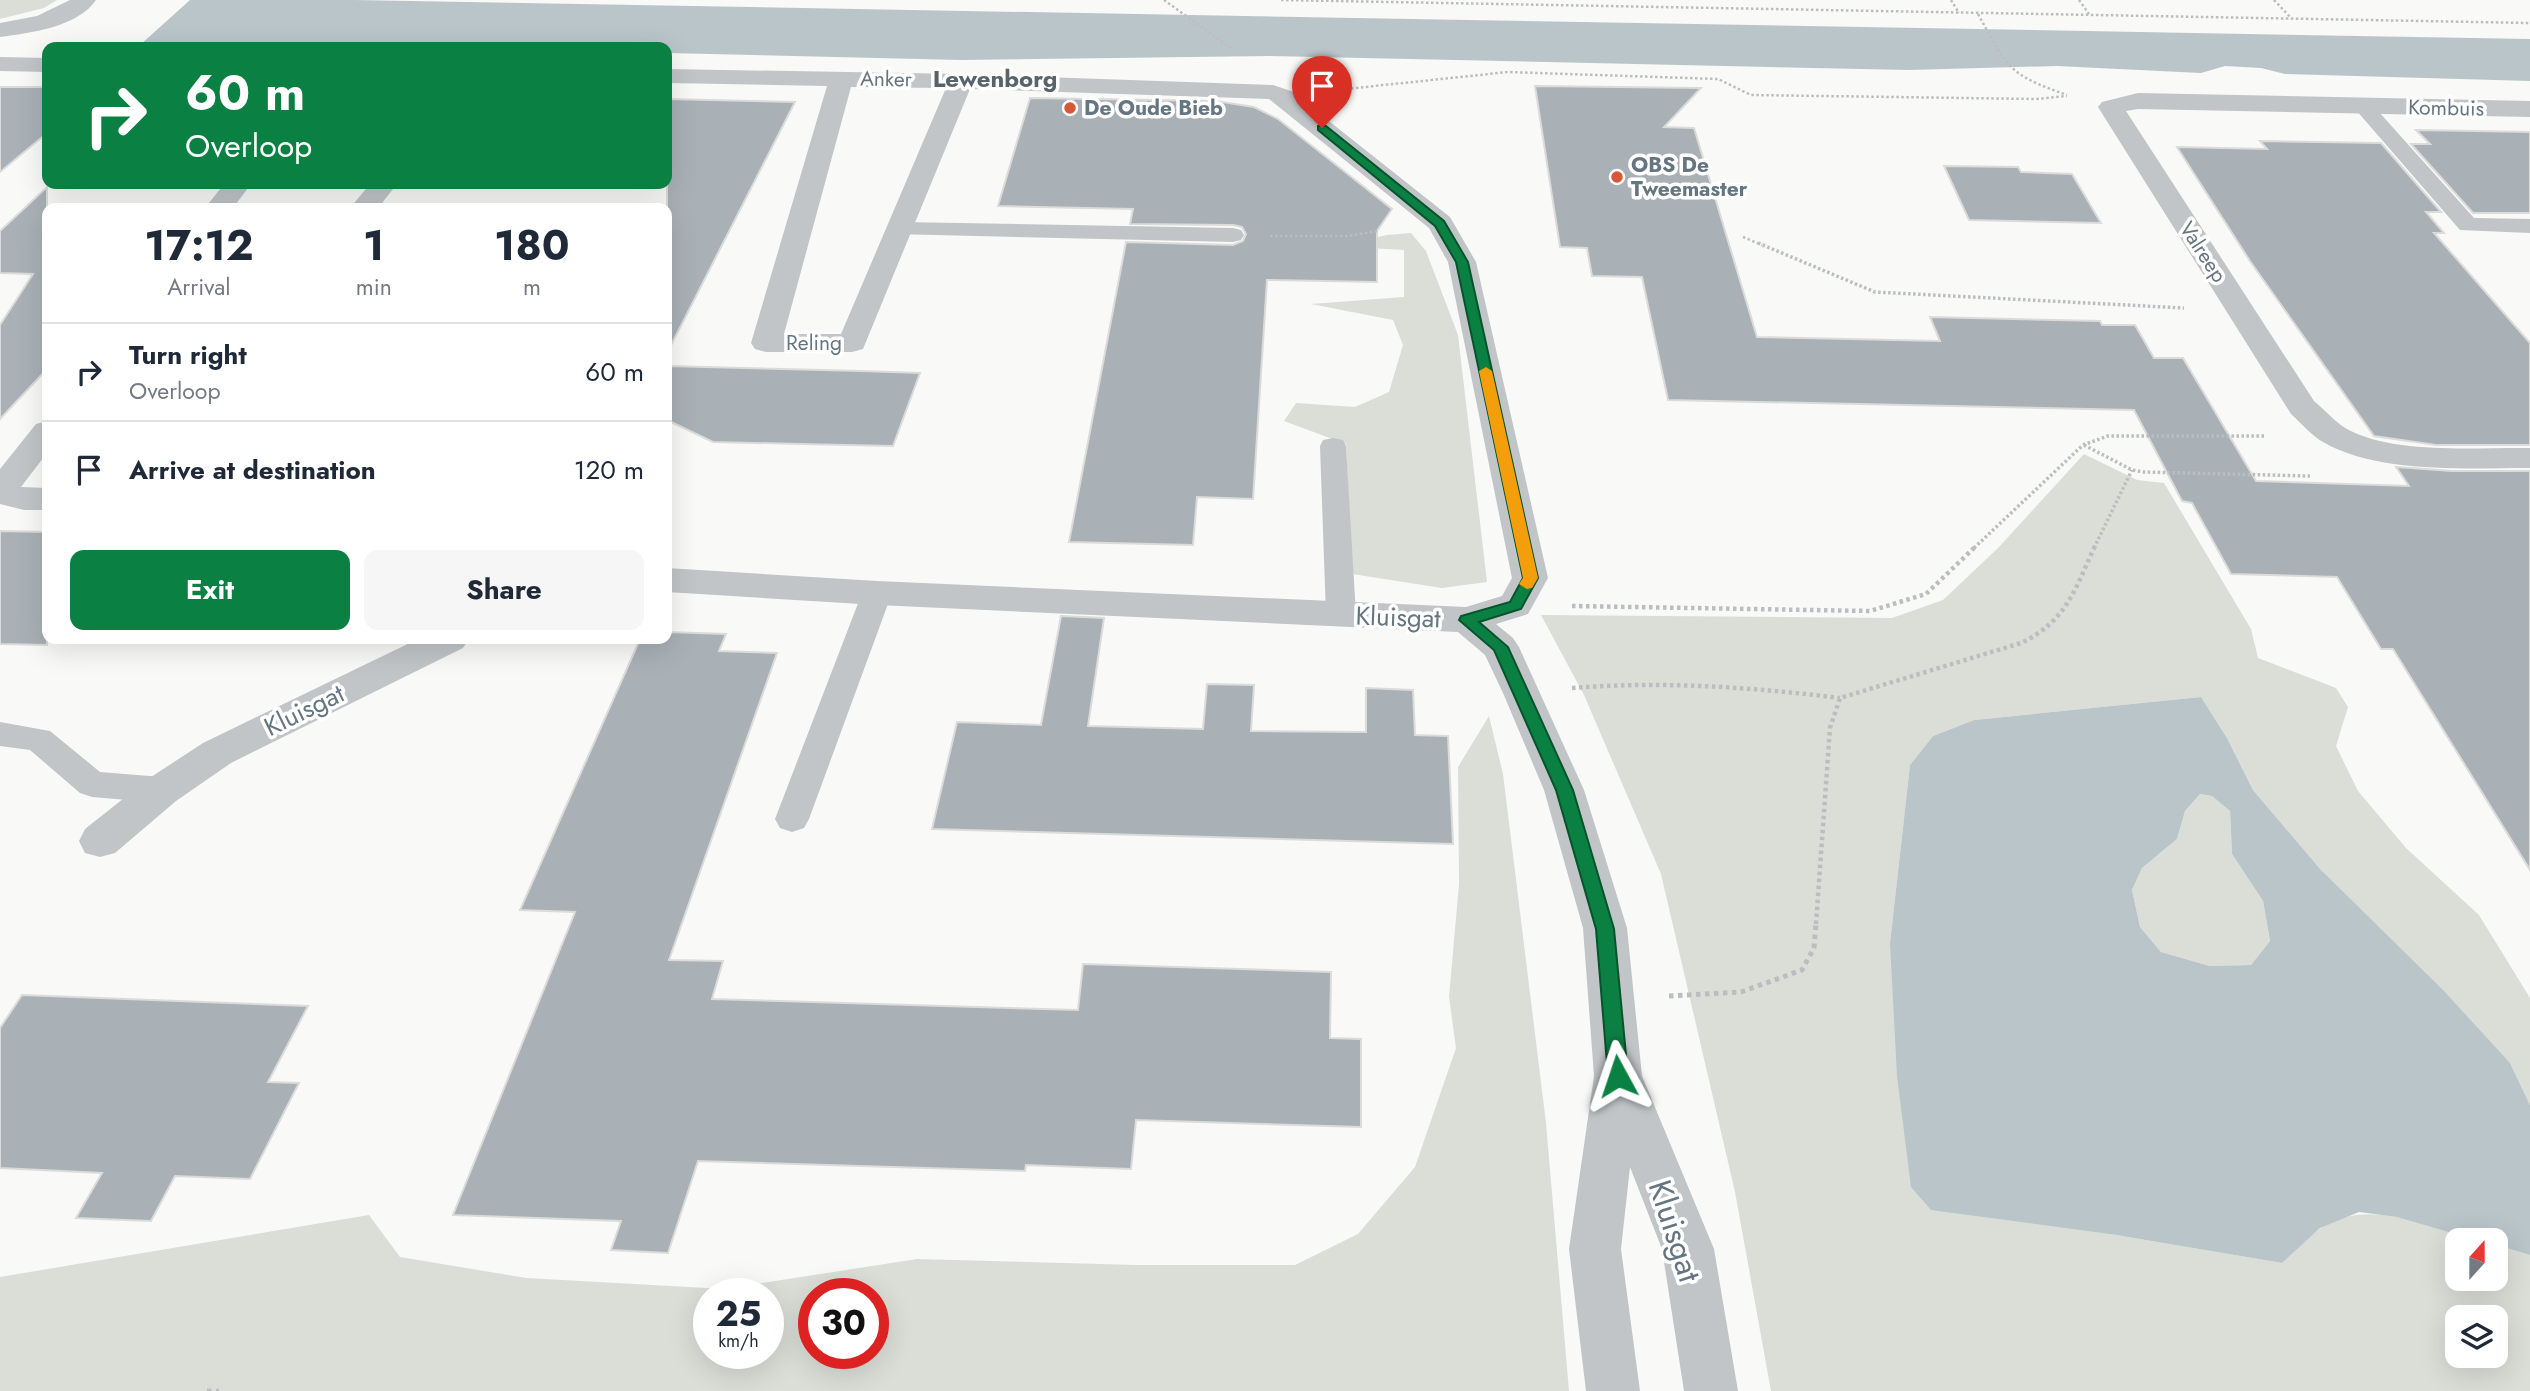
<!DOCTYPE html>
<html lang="en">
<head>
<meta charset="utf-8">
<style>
  body { margin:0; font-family:Jost,sans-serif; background:#f6f6f7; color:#1f2937; height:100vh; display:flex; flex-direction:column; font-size:26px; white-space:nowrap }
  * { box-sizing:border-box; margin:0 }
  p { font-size:23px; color:#747a83 }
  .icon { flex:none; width:38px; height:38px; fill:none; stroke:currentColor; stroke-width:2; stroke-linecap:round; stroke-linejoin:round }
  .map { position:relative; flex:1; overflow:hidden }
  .sheet { position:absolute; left:42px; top:203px; width:630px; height:441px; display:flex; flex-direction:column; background:#fff; border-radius:14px; box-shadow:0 7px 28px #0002 }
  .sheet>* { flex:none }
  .banner { position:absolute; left:42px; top:42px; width:630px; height:147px; border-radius:14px; box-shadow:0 7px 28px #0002; background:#0b8043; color:#fff; overflow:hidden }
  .needle { width:46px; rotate:21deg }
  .controls { position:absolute; left:2445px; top:1228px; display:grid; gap:14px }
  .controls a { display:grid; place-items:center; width:63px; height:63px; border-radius:14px; background:#fff; box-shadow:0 7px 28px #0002; font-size:35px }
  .speed { position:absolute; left:693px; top:1278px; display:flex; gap:14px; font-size:35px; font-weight:700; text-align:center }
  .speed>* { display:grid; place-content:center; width:91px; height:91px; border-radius:50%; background:#fff; box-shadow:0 7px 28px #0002; line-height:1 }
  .speed small { font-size:18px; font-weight:400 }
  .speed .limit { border:10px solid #d22; background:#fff; color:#111 }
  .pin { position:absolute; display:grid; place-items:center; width:60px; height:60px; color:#fff; margin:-72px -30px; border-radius:50% 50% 50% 0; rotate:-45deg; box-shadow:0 0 7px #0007 }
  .pin .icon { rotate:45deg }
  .me { position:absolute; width:77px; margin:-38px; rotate:355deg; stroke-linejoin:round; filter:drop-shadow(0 0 5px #0008) }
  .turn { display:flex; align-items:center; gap:24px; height:147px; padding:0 28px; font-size:32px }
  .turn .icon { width:91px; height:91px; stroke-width:2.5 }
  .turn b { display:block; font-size:49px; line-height:60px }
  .eta { display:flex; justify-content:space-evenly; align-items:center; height:119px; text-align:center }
  .eta b { font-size:42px; font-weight:700; line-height:49px }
  .cta { display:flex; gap:14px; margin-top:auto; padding:14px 28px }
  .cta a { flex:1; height:80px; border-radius:14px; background:#0b8043; color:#fff; font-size:28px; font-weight:700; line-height:80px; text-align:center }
  .cta a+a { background:#f6f6f7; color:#1f2937 }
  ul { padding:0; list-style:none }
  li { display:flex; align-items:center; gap:21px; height:98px; padding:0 28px; border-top:2px solid #e0e1e3 }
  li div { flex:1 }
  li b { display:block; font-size:26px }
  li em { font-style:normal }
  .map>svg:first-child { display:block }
  .green { fill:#daded7; fill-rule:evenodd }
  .water { fill:#bac5c9; fill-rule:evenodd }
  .building { fill:#a9b0b6; stroke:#dbdbda; stroke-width:2 }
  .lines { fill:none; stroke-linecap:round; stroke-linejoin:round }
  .path-far3 { stroke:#bbbec0; stroke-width:2.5; stroke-dasharray:2.5 2.5; stroke-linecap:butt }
  .path-far2 { stroke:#bbbec0; stroke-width:3.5; stroke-dasharray:2.5 2.5; stroke-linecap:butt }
  .path-far1 { stroke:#bbbec0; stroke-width:4.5; stroke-dasharray:3.5 3.5; stroke-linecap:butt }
  .path { stroke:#bbbec0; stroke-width:5; stroke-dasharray:4.5 4.5; stroke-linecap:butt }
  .service { fill:#c1c5c8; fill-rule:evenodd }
  .minor { fill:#c1c5c8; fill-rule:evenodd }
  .route { fill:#0b8043; stroke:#07532c; stroke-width:2 }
  .slow { fill:#f59e0b }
  .poi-dot { fill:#d75839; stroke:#fff; stroke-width:2.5 }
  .labels { text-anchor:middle; stroke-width:7; stroke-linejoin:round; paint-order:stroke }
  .far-street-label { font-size:21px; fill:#667680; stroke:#fff }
  .far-poi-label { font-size:21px; font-weight:bold; fill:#667680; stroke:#fff; text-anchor:start }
  .far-quarter-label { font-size:24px; font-weight:bold; fill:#58646c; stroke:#fff }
  .street-label { font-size:26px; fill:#667680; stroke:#fff }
  .near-street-label { font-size:32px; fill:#667680; stroke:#fff }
</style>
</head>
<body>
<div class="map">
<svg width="2530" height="1391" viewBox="0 0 2530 1391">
  <rect width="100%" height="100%" fill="#f9f9f7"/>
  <path class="green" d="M0,0H57L44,8L0,19Z
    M1411,233L1426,251L1458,335L1487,582L1442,588L1352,574L1346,444L1284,421L1296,403L1355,407L1389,392L1403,345L1393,320L1311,304L1404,297V250L1348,247L1350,243L1387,235Z
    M2084,454L2137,480L2164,483L2251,629L2258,658L2336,688L2348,707L2336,746L2358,791L2406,848L2479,915L2530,998V1105L2510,1063L2321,870L2253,790L2227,738L2201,697L1974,720L1933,736L1910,765L1890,943L2110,1234L2282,1263C2293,1252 2305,1240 2318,1230C2365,1195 2430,1227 2480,1241H2457V1279H2496V1245L2530,1255V1391H1771L1735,1192L1661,874L1584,695L1541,615L1892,618L1943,600L1998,548ZM2457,1318H2496V1356H2457Z
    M1489,716L1503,774L1546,1123L1569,1391H0V1277L369,1215L400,1257L526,1278L724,1289L917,1259L1137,1265H1295L1358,1234L1415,1167L1456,1048L1449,997L1459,884L1458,767ZM768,1293V1353H709V1293ZM873,1293V1353H814V1293Z
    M2200,794L2212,796L2230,811L2232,854L2263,901L2270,941L2251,965L2210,966L2161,952L2140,927L2132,890L2142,868L2177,839L2185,811Z"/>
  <path class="water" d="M190,0H354L2530,39V81L2285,74L2261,68L2225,66L2201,73L2057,66L1909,70L1269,56L961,60L667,53V47H443L228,42L140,45Z
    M2201,697L2227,738L2253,790L2321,870L2443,990L2510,1063L2530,1105V1255L2496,1245V1241H2480L2397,1217L2359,1212L2320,1228L2282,1263L2110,1234L1931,1210L1911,1187L1897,1076L1890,943L1910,765L1933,736L1974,720ZM2200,794L2212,796L2230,811L2232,854L2263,901L2270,941L2251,965L2210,966L2161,952L2140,927L2132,890L2142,868L2177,839L2185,811Z"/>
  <path class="building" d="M1535,86L1701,88L1664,127L1694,128L1757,337L1940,341L1930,317L2100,321L2102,325H2135L2154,358H2183L2256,481L2409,486L2396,467L2452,471H2530V870L2393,649H2381L2337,577L2231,574L2192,503L2182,501L2134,410L1668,400L1642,277L1592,276L1587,248L1560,247Z
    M0,87H47V133L0,172Z
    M1030,98L1216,101L1254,107L1278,119L1392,209L1377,231V282L1267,280L1253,499L1197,497L1193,545L1069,542L1126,242L1233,245L1243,241L1246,234L1242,227L1233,225L1130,224L1133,209L998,206Z
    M667,99L795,102L667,353Z
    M2416,130L2530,132V213H2473L2411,144H2430Z
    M2260,141L2381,143L2441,212H2426L2444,233H2434L2530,343V445H2436L2374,436L2250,261L2177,147L2267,149Z
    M1944,166L2018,167L2021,172L2072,174L2101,223L1969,220Z
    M47,187V369L0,419V325L33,274L0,273V231Z
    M667,366L861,371L920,373L893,446L801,444L713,442L667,420Z
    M0,531L47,532V645L0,644Z
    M1061,616L1104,618L1088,726L1203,729L1207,684L1254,685L1251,731L1366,732V688L1413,690L1415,735L1448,736L1453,844L932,829L957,722L1041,725Z
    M667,632L726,634L719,651L777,653L669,960L723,961L712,999L1078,1010L1083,964L1331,972L1330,1038L1361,1039V1127L1136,1120L1131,1169L1026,1165L1025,1171L698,1161L668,1253L611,1250L621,1221L453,1215L575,912L520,910L640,639H667Z
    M22,995L308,1006L268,1082L299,1083L250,1179L175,1176L151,1221L76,1218L102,1173L0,1168V1028Z"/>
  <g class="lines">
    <path class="path-far3" d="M1164,0L1232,49
      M1281,0L2530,23
      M1951,0L1959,13
      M2079,0L2089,14
      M2274,0L2292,19
      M1978,14C2008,68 2007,74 2067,95
      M1346,89L1508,72L1718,79L1751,95L2036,99L2067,96
      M1270,236H1348L1377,231
      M1743,237L1762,245"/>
    <path class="path-far2" d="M1758,243L1875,292L2184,308
      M2084,445L2132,470L2144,472L2310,476
      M1974,548L2083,445L2108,436H2266
      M2094,548L2132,470"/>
    <path class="path-far1" d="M1572,606L1870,611L1926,594L1976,546
      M1572,688C1662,681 1751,687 1840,698
      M1816,924L1830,728L1840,698L2021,643C2067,621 2075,589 2095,546"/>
    <path class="path" d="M1669,996L1741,992L1802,970L1814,948L1816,923
      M207,1391H219"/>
    <path class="service" d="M2363,100L2370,102L2474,218L2530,219V233L2460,230L2356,110L2353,106L2356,102Z
      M901,222L1233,228L1241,230L1244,235L1241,240L1233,242L893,234L890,229L893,224Z
      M1333,438L1343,440L1346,446L1356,615L1352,622L1341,625L1330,622L1326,615L1320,446L1323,440Z
      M877,583L887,586L892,593L809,819L804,828L792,832L780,828L775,819L862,593L867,586Z
      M0,722L50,731L100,772L162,777L174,781L179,790L174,799L162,803L92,797L80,793L30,750L0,746Z"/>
    <path class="minor" d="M70,0H96C78,27 30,33 0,37V23L37,16Z
      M0,57L47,58V72L0,71Z
      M667,69L961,74L1273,85L1291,91L1450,217L1476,262L1548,578L1528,614L1496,624L1513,638L1519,647L1584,790L1627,928L1642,1076L1714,1249L1738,1391H1684L1662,1249L1630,1167L1621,1249L1640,1391H1586L1569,1249L1594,1076L1583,928L1544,790L1503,693L1485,655L1458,632L877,605L667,592V568L877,581L1466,607L1502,596L1512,578L1448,262L1429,228L1269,99L970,89L863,349L852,352H766L755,349L751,343L827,86L667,83ZM851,87L946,88L841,334H784Z
      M2138,93L2530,101V117L2138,109L2126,111L2314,401C2325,410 2335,422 2347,429C2395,455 2476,447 2530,448V468C2468,468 2378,474 2323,442C2311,435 2301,423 2291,414L2098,107L2102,102Z
      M224,184H251L233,208H205Z
      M370,184H397L378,208H350Z
      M47,421V453L21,487L47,488V510H24L0,504V469L36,424Z
      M418,639H469L463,648L231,763L176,801L115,853L100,857L85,853L79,841L85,829L148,779L203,743Z"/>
  </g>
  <path class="route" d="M1318,126H1326L1444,221L1468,262L1538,578L1521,609L1479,622L1508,647L1573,790L1614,929L1628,1076L1625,1082L1618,1084L1611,1082L1608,1076L1596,929L1556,790L1494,650L1459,620L1461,616L1510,602L1523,578L1456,262L1435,226L1318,130Z"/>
  <path class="slow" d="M1486,367L1492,371L1538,578L1532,588L1527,589L1519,584L1523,578L1479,371Z"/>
  <g class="poi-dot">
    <circle cx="1070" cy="108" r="7"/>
    <circle cx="1617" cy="177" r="7"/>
  </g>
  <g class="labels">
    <g class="far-street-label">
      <text transform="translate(886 79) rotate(1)" y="7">Anker</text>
      <text transform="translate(2446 108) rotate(1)" y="7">Kombuis</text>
      <text transform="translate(2203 252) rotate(57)" y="7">Valreep</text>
      <text x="814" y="350">Reling</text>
    </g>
    <g class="far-poi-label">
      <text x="1084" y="115">De Oude Bieb</text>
      <text x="1631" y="172">OBS De<tspan x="1631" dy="24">Tweemaster</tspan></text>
    </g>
    <g class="far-quarter-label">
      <text x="995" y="87">Lewenborg</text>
    </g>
    <g class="street-label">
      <text transform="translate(1398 617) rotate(2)" y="9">Kluisgat</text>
      <text transform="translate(304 710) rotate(-26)" y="9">Kluisgat</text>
    </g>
    <g class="near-street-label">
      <text transform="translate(1675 1231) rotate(72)" y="11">Kluisgat</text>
    </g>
  </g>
</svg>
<div class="controls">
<a><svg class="needle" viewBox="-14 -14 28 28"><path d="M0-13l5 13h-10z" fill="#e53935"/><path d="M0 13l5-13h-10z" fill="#747a83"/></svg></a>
<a><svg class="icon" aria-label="layers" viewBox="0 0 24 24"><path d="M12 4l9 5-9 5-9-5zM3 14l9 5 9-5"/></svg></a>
</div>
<div class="speed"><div>25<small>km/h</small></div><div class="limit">30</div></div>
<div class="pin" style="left:1322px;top:128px;background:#d93025"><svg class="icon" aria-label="arrive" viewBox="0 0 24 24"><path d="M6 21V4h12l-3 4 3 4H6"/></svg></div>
<svg class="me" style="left:1618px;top:1076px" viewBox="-20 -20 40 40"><path d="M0-17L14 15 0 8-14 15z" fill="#0b8043" stroke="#fff" stroke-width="4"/></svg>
<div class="banner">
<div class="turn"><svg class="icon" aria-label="right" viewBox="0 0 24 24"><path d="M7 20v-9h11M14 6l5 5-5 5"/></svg><div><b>60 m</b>Overloop</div></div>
</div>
<section class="sheet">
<div class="eta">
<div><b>17:12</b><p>Arrival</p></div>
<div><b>1</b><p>min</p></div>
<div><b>180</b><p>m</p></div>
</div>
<ul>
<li><svg class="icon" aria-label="right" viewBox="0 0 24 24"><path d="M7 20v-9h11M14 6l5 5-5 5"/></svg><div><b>Turn right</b><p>Overloop</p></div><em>60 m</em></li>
<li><svg class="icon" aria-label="arrive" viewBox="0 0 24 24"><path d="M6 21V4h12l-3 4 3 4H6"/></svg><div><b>Arrive at destination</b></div><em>120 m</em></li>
</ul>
<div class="cta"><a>Exit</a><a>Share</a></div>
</section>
</div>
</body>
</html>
